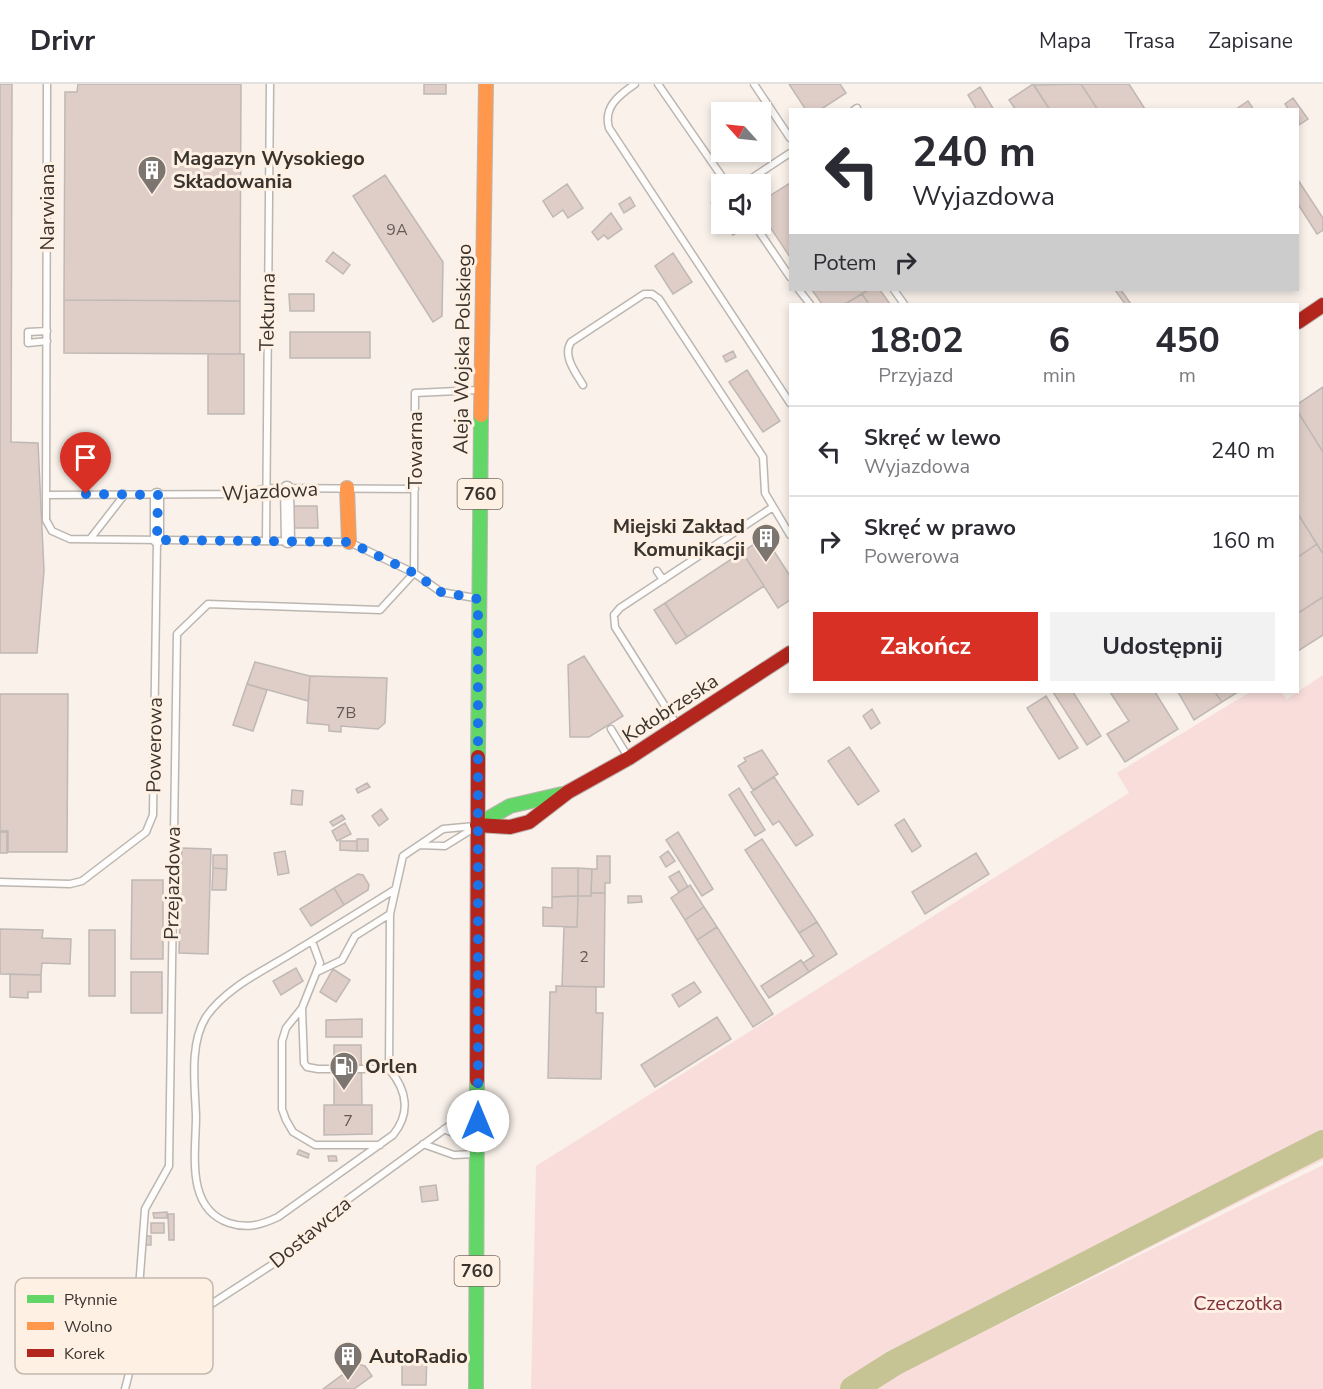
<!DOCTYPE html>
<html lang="pl">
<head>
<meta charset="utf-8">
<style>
  body { margin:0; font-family:"Nunito Sans",sans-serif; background:#f2f2f3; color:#2b2b33; height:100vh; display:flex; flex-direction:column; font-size:22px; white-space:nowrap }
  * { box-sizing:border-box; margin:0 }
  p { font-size:20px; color:#7c7c81 }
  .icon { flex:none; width:33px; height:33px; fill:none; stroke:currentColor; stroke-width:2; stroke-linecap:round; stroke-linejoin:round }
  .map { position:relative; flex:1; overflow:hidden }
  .drawer { position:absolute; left:789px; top:219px; width:510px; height:390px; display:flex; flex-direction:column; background:#fff; border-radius:0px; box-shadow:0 3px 9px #0003 }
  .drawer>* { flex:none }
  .top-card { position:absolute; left:789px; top:24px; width:510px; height:183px; border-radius:0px; box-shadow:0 3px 9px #0003; background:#fff; color:#2b2b33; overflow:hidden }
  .needle { width:39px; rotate:297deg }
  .buttons { position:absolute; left:711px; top:18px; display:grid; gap:12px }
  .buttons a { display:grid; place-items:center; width:60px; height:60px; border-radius:0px; background:#fff; box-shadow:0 3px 9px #0003; font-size:30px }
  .pin { position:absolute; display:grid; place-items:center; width:51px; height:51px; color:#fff; margin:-62px -26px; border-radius:50% 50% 50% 0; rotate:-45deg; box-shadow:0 0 6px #0007 }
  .pin .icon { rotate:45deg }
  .me { position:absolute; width:66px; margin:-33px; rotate:0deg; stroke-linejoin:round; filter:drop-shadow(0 0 4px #0008) }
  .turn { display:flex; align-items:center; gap:21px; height:126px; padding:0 24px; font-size:27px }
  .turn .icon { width:78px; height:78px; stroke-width:2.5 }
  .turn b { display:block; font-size:42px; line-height:51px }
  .then { display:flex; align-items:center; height:57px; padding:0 24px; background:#0003; gap:12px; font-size:22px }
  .eta { display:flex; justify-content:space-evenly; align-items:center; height:102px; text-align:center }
  .eta b { font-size:36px; font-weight:700; line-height:42px }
  .button { display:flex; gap:12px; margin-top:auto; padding:12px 24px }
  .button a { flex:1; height:69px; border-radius:0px; background:#d93025; color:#fff; font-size:24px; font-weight:700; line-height:69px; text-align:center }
  .button a+a { background:#f2f2f3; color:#2b2b33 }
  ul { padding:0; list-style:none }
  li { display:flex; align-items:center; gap:18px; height:90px; padding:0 24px; border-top:2px solid #e1e1e2 }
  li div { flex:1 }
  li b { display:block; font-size:22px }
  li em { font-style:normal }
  header { display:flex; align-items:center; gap:36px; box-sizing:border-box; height:84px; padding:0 30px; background:#fff; border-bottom:2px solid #e1e1e2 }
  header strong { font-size:28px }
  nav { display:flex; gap:33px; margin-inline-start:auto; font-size:21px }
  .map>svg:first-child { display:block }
  .green { fill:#f8dddb }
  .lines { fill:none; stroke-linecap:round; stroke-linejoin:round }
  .river { stroke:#c6c395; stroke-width:26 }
  .building { fill:#dfcec7; stroke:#bfb8b4; stroke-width:1.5 }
  .lane-casing { stroke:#bcb6b1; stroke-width:9 }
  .street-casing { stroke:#bcb6b1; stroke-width:15 }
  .fast-casing { stroke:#bcb6b1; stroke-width:16 }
  .slow-casing { stroke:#bcb6b1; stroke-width:16 }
  .jam-casing { stroke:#bcb6b1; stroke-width:16 }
  .lane { stroke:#fefdfc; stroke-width:6 }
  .street { stroke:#fefdfc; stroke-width:12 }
  .fast { stroke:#63d668; stroke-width:14 }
  .slow { stroke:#ff974d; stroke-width:14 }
  .jam { stroke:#b3261e; stroke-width:14 }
  .route { stroke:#1a73e8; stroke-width:10; stroke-dasharray:0 18 }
  .labels { text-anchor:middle; stroke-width:6; stroke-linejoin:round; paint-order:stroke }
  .number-label { font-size:16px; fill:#635a55 }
  .shield { fill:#fff0e4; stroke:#756c65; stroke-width:1.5 }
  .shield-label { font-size:18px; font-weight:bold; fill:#3a342f }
  .poi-label { font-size:20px; font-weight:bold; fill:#3a342f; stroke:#fff0e4; text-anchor:start }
  .street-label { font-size:20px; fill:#3a342f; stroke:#fff0e4 }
  .park-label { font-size:20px; fill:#802f3d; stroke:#fff0e4 }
  .key { fill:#fff0e4; stroke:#c4b8ae; stroke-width:1.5 }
  .key-label { font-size:16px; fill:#3a342f }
</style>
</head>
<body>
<header>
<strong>Drivr</strong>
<nav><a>Mapa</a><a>Trasa</a><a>Zapisane</a></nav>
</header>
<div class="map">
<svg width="1323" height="1305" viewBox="0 0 1323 1305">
  <rect width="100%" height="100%" fill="#f9f1ea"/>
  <path class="green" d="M1323,591V1076L987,1246L1323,1081V1305H531L536,1082L1129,709L1117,689L1250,608H1281L1287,615Z"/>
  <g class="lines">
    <path class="river" d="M853,1305L894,1279L1323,1059"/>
  </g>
  <path class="building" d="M0,0H12L11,358L38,359L44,487L37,569H0Z
    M78,0H241L240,217L64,216L65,8H77Z
    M424,0H446V10H424Z
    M789,0H840L846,9L820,26H806Z
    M1033,0L1050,26H1016L1009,16Z
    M1081,0H1129L1145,25L1098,26Z
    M1081,0L1098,26H1050L1034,1Z
    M980,3L994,26H977L968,11Z
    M1293,14L1308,35L1299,41L1298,26H1289L1285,20Z
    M1248,17L1254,26H1237L1236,25Z
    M385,91L443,178L442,232L433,238L353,112Z
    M1298,96L1323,134V146L1317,150L1298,120Z
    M790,99V173L760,128V118Z
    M567,100L583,124L568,134L563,126L553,133L543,117Z
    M722,112V134L711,119Z
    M630,113L635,122L624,129L619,120Z
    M611,129L622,145L608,155L604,151L598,156L592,148Z
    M725,140H741L744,144L733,151Z
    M333,168L350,181L343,190L326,177Z
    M673,169L692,198L673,210L655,182Z
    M812,206H868L845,220H822Z
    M868,206H880L890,220H869L862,210Z
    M1115,206H1121L1131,220H1125Z
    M289,210H314V227H290Z
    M862,210L869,220H845Z
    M64,216L240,217V270L64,269Z
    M290,248H370V274H290Z
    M733,267L736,273L726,278L723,272Z
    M208,270H244V330H208Z
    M747,286L780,337L763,348L729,298Z
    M1323,303V368L1298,328V320Z
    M1298,328L1323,368V470L1298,430Z
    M292,422H317L318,444H292Z
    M1298,430L1317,460L1298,473Z
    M765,453L790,492V516L778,524L742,468Z
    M1317,460L1323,470V513L1298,529V473Z
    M742,468L764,502L687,553L665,519Z
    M1323,513V551L1298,567V529Z
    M665,519L687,553L676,560L654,526Z
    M584,572L623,632L589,653H570L568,581Z
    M255,578L310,592L308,617L247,600Z
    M310,592L387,594L385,639L378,645L341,642V648L329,647V641L307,639Z
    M247,600L267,606L253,647L233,641Z
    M1053,608H1073L1101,652L1087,661Z
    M1110,608H1155L1178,645L1125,678L1107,650L1129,637Z
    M1178,608H1215L1222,618L1194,636Z
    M1215,608H1238L1222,618Z
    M0,610H68L67,768H8V747H0Z
    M1046,612L1078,664L1059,675L1027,624Z
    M872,625L880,639L871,645L863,632Z
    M849,663L879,707L858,721L828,677Z
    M762,666L778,690L753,706L738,682L746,677L744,674Z
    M774,693L813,751L796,762L779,737L773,741L751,708Z
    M367,699L370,703L358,709L356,705Z
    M739,704L765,746L755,752L729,711Z
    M292,706L303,707L302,721L291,720Z
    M381,725L388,735L379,742L372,732Z
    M342,731L345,735L333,742L330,738Z
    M904,735L921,762L912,768L895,741Z
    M345,739L351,750L337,757L332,747Z
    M0,748H7V769H0Z
    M678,748L713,805L702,812L666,756Z
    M357,755H368V767H357Z
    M762,755L817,838L799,849L745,766Z
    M340,757H357V767L340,766Z
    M182,764L211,765L208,870L179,869Z
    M285,767L289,789L278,791L274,769Z
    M668,767L675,777L666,783L660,773Z
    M976,769L989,790L925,830L912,808Z
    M213,771H227V785L213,784Z
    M597,772H610V799H605V809H591L592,785H597Z
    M213,784L227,785L226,806H212Z
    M552,784H578V812L552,813Z
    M578,784L592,785L591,812H578Z
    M679,787L688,803L679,808L669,793Z
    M358,790L363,791L369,801L368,806L344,821L334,804Z
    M132,796H163V875H131Z
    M690,801L704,823L685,836L671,814Z
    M334,804L344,821L311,842L300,825Z
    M591,809H605L604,903L562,902L564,843H577L578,812H591Z
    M572,812H578L577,843L543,842V823L552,824V813Z
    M628,812H641L642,818L628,819Z
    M704,823L717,843L697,856L685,836Z
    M817,838L837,870L809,888L803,879L814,872L799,849Z
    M717,843L773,930L753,943L697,856Z
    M0,845L43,846L42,854L71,855L70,880L42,879L41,891L0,890Z
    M89,846H115V912H89Z
    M801,876L809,888L769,914L761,902Z
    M296,884L303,897L281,911L273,897Z
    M333,885L350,896L336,918L320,908Z
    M131,888H162V929H131Z
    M10,890L41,891V908H28V914L10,913Z
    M694,898L701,908L679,923L672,911Z
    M556,902L596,903V929H603L601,995L548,994L550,908H556Z
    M717,933L731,955L655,1003L641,981Z
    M362,935V953H326V936Z
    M334,961H361L362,1021H334Z
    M324,1021H372V1050L324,1051Z
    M299,1066L309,1070L308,1074L297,1070Z
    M328,1072H336L337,1077H329Z
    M436,1101L438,1116L422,1118L420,1103Z
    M167,1128V1134H154L153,1129Z
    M168,1130H174V1156H169Z
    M151,1139H164V1149H151Z
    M146,1152H151V1161H146Z
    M402,1270H427L426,1301H402Z
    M357,1280L365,1282L372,1292L354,1305H323Z"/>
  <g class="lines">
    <g class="lane-casing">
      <path id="lane" d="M47,0L46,436L52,447L70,455L349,458L414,489L441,508L475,514
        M635,0C619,11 603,23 609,44L790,319
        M658,0L727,100
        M754,0L790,54
        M854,26L857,24
        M743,100L790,69
        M754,140L790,193
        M799,206L810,220
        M894,206L904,220
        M47,247L28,248V259L47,257
        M583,301C576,289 562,272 571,258L644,210H652L659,215L763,373L765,409L790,451
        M47,411L245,410L266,404L415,405
        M90,455L125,410
        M266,457L270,0
        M657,487L663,496
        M414,489L415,309L479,306
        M677,641L615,543L614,531L620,524L773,423
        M611,645L628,673
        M420,761L445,762L474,744
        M0,798L70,800L82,797L146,748L153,731L157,456
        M394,806C362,826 330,846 297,866C267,885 226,903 206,933C189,960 195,1001 196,1032C196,1069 185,1124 229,1139C247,1145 261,1141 278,1133L393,1051C411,1029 407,1006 389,985L390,830L403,772L443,745L475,742
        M312,857L320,879L302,924L304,979L307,983L318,985H389
        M319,887L342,876L355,852L390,830
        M302,924L286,944L282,957V1025L286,1036L293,1048L315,1061H380
        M444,1045L464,1054L473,1062
        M423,1060L454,1071L474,1070
        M134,1270L145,1125L169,1082L177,550L208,520L380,526L414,489
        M125,1305L134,1270L287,1171L347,1116L475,1023"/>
    </g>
    <g class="street-casing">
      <path id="street" d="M287,404L288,457
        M157,456V411"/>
    </g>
    <g class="fast-casing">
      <path id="fast" d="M478,673L481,331
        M477,741L510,722L562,710
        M476,1305L477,996"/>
    </g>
    <g class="slow-casing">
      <path id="slow" d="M481,331L486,0
        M347,404L349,458"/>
    </g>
    <g class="jam-casing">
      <path id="jam" d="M1298,238L1323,221
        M477,741L510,743L529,738L568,708L629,674L790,569
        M477,996L478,673"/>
    </g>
    <use href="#lane" class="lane"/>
    <use href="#street" class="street"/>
    <use href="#fast" class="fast"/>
    <use href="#slow" class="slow"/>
    <use href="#jam" class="jam"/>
  </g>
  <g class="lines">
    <path class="route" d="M86,410L158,411L157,456L349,458L414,489L441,508L478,515V1037"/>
  </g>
  <defs>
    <g id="building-pin" transform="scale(1.5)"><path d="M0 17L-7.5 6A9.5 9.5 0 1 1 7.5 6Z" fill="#7d7670" stroke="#fff0e4"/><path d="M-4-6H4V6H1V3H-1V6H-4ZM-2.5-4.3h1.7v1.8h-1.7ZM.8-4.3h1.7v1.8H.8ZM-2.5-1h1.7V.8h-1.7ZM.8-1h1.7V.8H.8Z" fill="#fff"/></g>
    <g id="fuel-pin" transform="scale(1.5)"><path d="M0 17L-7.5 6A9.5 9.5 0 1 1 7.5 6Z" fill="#7d7670" stroke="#fff0e4"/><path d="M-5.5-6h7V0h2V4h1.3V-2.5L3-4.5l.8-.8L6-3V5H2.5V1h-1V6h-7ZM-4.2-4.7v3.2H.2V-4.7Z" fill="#fff"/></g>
  </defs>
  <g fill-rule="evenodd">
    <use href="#building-pin" x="152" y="86"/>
    <use href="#building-pin" x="766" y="454"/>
    <use href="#fuel-pin" x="344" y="982"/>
    <use href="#building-pin" x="348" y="1272"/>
  </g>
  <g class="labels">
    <g class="number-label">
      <text x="397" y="151">9A</text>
      <text x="346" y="634">7B</text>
      <text x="584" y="878">2</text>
      <text x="348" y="1042">7</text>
    </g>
    <g class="shield">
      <rect x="457.5" y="395" width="45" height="30" rx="4.5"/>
      <rect x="454.5" y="1172" width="45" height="30" rx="4.5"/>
    </g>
    <g class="shield-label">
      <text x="480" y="416">760</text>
      <text x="477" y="1193">760</text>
    </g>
    <g class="poi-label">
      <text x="173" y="81">Magazyn Wysokiego<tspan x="173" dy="23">Składowania</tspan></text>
      <text x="745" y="449" text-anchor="end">Miejski Zakład<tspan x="745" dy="23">Komunikacji</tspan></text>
      <text x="365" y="989">Orlen</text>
      <text x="369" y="1279">AutoRadio</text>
    </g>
    <g class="street-label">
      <text transform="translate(47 123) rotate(-90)" y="7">Narwiana</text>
      <text transform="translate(267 228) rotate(-89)" y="7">Tekturna</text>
      <text transform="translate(462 265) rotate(-89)" y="7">Aleja Wojska Polskiego</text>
      <text transform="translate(415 366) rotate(-90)" y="7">Towarna</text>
      <text transform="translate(270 407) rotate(-3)" y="7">Wjazdowa</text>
      <text transform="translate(670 624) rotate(-33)" y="7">Kołobrzeska</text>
      <text transform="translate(154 661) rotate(-89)" y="7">Powerowa</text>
      <text transform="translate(172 799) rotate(-89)" y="7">Przejazdowa</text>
      <text transform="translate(310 1148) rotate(-40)" y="7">Dostawcza</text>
    </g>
    <g class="park-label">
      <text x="1238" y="1226">Czeczotka</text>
    </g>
  </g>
  <rect x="15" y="1194" width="198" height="96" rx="9" class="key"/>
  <rect x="27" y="1211" width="27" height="8" fill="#63d668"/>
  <rect x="27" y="1238" width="27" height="8" fill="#ff974d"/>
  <rect x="27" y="1265" width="27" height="8" fill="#b3261e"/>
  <g class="key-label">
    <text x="64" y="1221">Płynnie</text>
    <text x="64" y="1248">Wolno</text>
    <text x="64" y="1275">Korek</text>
  </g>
</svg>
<div class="buttons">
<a><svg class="needle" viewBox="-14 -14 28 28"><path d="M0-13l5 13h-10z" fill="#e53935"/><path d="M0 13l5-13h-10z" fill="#7c7c81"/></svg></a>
<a><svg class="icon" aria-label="sound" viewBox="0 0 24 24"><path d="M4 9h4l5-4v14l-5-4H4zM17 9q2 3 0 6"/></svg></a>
</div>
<div class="pin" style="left:86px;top:410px;background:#d93025"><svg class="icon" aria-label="arrive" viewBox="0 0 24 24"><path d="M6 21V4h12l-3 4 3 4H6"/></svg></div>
<svg class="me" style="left:478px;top:1037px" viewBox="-20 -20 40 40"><circle r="19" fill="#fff"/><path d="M0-13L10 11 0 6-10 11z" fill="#1a73e8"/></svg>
<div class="top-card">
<div class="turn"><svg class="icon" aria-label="left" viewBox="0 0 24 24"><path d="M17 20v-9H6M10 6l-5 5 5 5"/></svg><div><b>240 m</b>Wyjazdowa</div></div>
<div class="then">Potem<svg class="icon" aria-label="right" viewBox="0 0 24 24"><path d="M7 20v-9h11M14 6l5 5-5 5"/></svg></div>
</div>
<section class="drawer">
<div class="eta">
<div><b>18:02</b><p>Przyjazd</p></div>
<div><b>6</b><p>min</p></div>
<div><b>450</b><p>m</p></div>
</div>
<ul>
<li><svg class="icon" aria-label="left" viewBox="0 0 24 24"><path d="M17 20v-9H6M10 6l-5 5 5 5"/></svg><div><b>Skręć w lewo</b><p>Wyjazdowa</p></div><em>240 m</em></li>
<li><svg class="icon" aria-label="right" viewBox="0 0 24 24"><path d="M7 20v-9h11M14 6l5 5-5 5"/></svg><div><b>Skręć w prawo</b><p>Powerowa</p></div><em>160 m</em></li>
</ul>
<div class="button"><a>Zakończ</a><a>Udostępnij</a></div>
</section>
</div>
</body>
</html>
